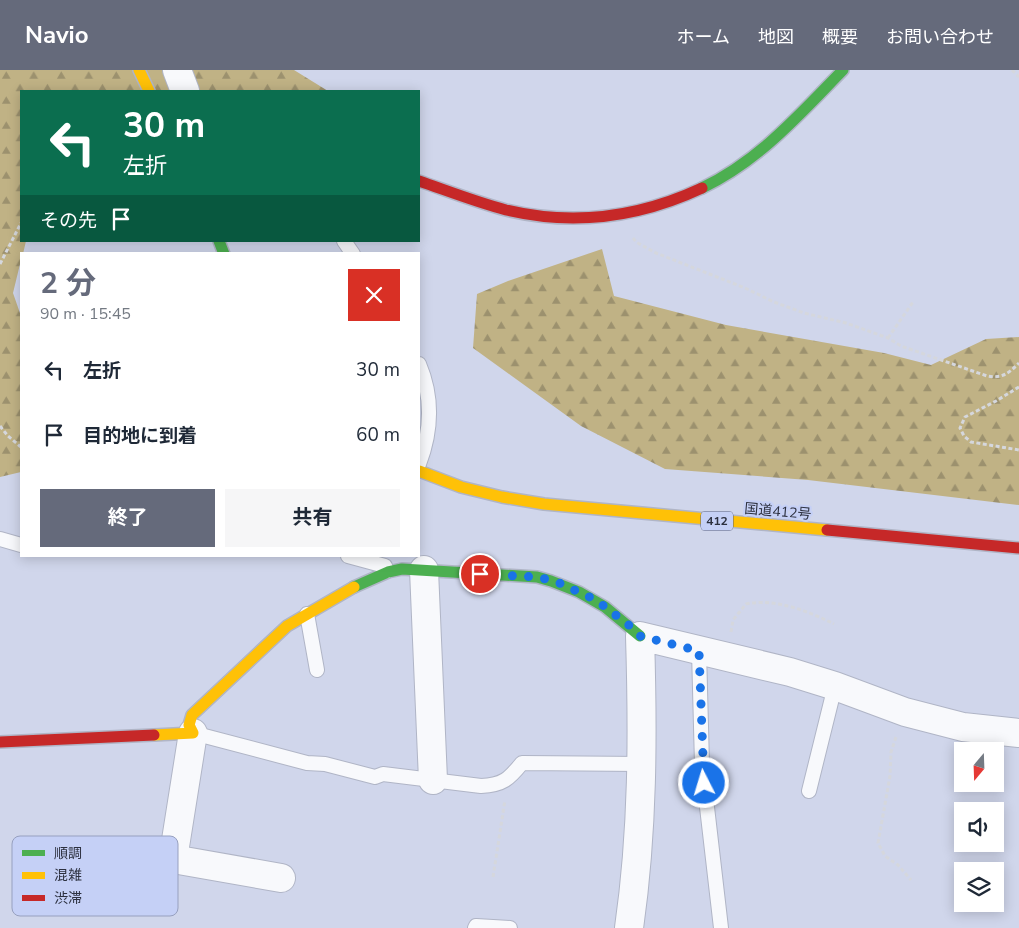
<!DOCTYPE html>
<html lang="ja">
<head>
<meta charset="utf-8">
<style>
  body { margin:0; font-family:"Nunito Sans","Noto Sans JP",sans-serif; background:#f6f6f7; color:#1f2937; height:100vh; display:flex; flex-direction:column; font-size:19px; white-space:nowrap }
  * { box-sizing:border-box; margin:0 }
  p { font-size:16px; color:#747a83 }
  .icon { flex:none; width:28px; height:28px; fill:none; stroke:currentColor; stroke-width:2; stroke-linecap:round; stroke-linejoin:round }
  .map { position:relative; flex:1; overflow:hidden }
  .details { position:absolute; left:20px; top:182px; width:400px; height:305px; display:flex; flex-direction:column; background:#fff; border-radius:0px; box-shadow:0 2px 12px #0003 }
  .details>* { flex:none }
  .top-card { position:absolute; left:20px; top:20px; width:400px; height:152px; border-radius:0px; box-shadow:0 2px 12px #0003; background:#0b6e4f; color:#fff; overflow:hidden }
  .needle { width:32px; rotate:199deg }
  .fabs { position:absolute; left:954px; top:672px; display:grid; gap:10px }
  .fabs a { display:grid; place-items:center; width:50px; height:50px; border-radius:0px; background:#fff; box-shadow:0 2px 12px #0003; font-size:25px }
  .pin { position:absolute; display:grid; place-items:center; width:42px; height:42px; color:#fff; margin:-21px; border:2px solid #fff; border-radius:50%; box-shadow:0 1px 5px #0007 }
  .me { position:absolute; width:55px; margin:-28px; rotate:355deg; stroke-linejoin:round; filter:drop-shadow(0 0 4px #0008) }
  .turn { display:flex; align-items:center; gap:18px; height:105px; padding:0 20px; font-size:22px }
  .turn .icon { width:65px; height:65px; stroke-width:2.5 }
  .turn b { display:block; font-size:35px; line-height:42px }
  .then { display:flex; align-items:center; height:48px; padding:0 20px; background:#0003; gap:10px; font-size:19px }
  .round { display:grid; place-items:center; flex:none; width:52px; height:52px; border-radius:0px; background:#f6f6f7 }
  .overview { display:flex; align-items:center; justify-content:space-between; height:85px; padding:0 20px }
  h1 { font-size:30px; font-weight:700; line-height:38px; color:#656a7b }
  .action { display:flex; gap:10px; margin-top:auto; padding:10px 20px }
  .action a { flex:1; height:58px; border-radius:0px; background:#656a7b; color:#fff; font-size:20px; font-weight:700; line-height:58px; text-align:center }
  .action a+a { background:#f6f6f7; color:#1f2937 }
  ul { padding:0; list-style:none }
  li { display:flex; align-items:center; gap:15px; height:65px; padding:0 20px }
  li div { flex:1 }
  li b { display:block; font-size:19px }
  li em { font-style:normal }
  header { display:flex; align-items:center; gap:30px; box-sizing:border-box; height:70px; padding:0 25px; background:#656a7b; color:#fff }
  header strong { font-size:24px }
  nav { display:flex; gap:28px; margin-inline-start:auto; font-size:18px }
  .map>svg:first-child { display:block }
  .forest { fill:url(#forest-firs) }
  .lines { fill:none; stroke-linecap:round; stroke-linejoin:round }
  .lane-casing { stroke:#b0b5c6; stroke-width:16 }
  .street-casing { stroke:#b0b5c6; stroke-width:30 }
  .fast-casing { stroke:#b0b5c6; stroke-width:14 }
  .slow-casing { stroke:#b0b5c6; stroke-width:14 }
  .jam-casing { stroke:#b0b5c6; stroke-width:14 }
  .path { stroke:#d5d7dd; stroke-width:3; stroke-dasharray:4 2.5; stroke-linecap:butt }
  .lane { stroke:#f8f9fc; stroke-width:14 }
  .street { stroke:#f8f9fc; stroke-width:28 }
  .fast { stroke:#4caf50; stroke-width:11 }
  .slow { stroke:#ffc107; stroke-width:11 }
  .jam { stroke:#c62828; stroke-width:11 }
  .route { stroke:#1a73e8; stroke-width:9; stroke-dasharray:0 16.2 }
  .labels { text-anchor:middle; stroke-width:4.5; stroke-linejoin:round; paint-order:stroke }
  .shield { fill:#c5d0f6; stroke:#5a6076; stroke-width:1 }
  .shield-label { font-size:12px; font-weight:bold; fill:#2c303f }
  .street-label { font-size:14px; fill:#2c303f; stroke:#c5d0f6 }
  .key { fill:#c5d0f6; stroke:#97a0bf; stroke-width:1 }
  .key-label { font-size:14px; fill:#2c303f }
</style>
</head>
<body>
<header>
<strong>Navio</strong>
<nav><a>ホーム</a><a>地図</a><a>概要</a><a>お問い合わせ</a></nav>
</header>
<div class="map">
<svg width="1019" height="858" viewBox="0 0 1019 858">
  <defs>
    <pattern id="forest-firs" width="22" height="20" patternUnits="userSpaceOnUse" patternTransform="scale(1.25)"><rect width="22" height="20" fill="#c0b285"/><path d="M5 1l3.5 6h-7zM16 11l3.5 6h-7z" fill="#9c916e"/></pattern>
  </defs>
  <rect width="100%" height="100%" fill="#d0d6eb"/>
  <path class="forest" d="M0,0H294L328,21H21V171H26L23,184H21V190L13,223L21,246V402L0,407Z
    M602,179L614,226L726,255L884,283L931,295L986,269L1019,267V435L808,410L665,399L581,356L473,278L477,224L508,211Z"/>
  <g class="lines">
    <g class="lane-casing">
      <path id="lane" d="M344,171L353,184
        M419,294C433,327 432,360 419,394
        M0,469L21,475
        M348,486L385,496L387,501
        M307,544L317,600
        M699,581L702,694L721,858
        M193,663L307,693L325,694L375,707L383,704L481,716C503,715 509,709 522,693L642,694
        M809,721L835,616
        M475,858L476,856L510,858"/>
    </g>
    <g class="street-casing">
      <path id="street" d="M177,0L185,21
        M424,500L433,710
        M193,663L173,789L281,808
        M629,858C643,761 643,664 640,566L790,602L835,616L905,642L963,657L1019,663"/>
    </g>
    <g class="fast-casing">
      <path id="fast" d="M702,118C760,90 799,45 843,0
        M219,171L224,184
        M354,517L388,502L402,499L537,507L551,511L579,522L605,537L640,566"/>
    </g>
    <g class="slow-casing">
      <path id="slow" d="M139,0L149,21
        M419,401L461,417L502,427L544,434L827,460
        M154,665L193,663L189,655L192,645L287,556L354,517"/>
    </g>
    <g class="jam-casing">
      <path id="jam" d="M419,111C448,121 476,132 506,140C573,156 640,147 702,118
        M827,460L1019,478
        M0,672L154,665"/>
    </g>
    <path class="path" d="M1012,0L1019,7
      M633,168L636,172L656,183L745,218L774,232L804,243L846,253L888,268L901,276L987,306C1002,309 1009,303 1019,293
      M0,194L21,153
      M888,268L913,232
      M1019,317L996,331L965,347L960,358L964,366L971,372L1019,380
      M0,356L8,366L21,377
      M731,562L733,550L746,534C775,528 808,541 834,554
      M896,667L891,682L890,706L878,773L885,786L898,795L911,810
      M493,807L505,730"/>
    <use href="#lane" class="lane"/>
    <use href="#street" class="street"/>
    <use href="#fast" class="fast"/>
    <use href="#slow" class="slow"/>
    <use href="#jam" class="jam"/>
  </g>
  <g class="lines">
    <path class="route" d="M480,504L536,507L555,511L596,530L630,556L640,566L699,581L704,713"/>
  </g>
  <g class="labels">
    <rect class="shield" x="701" y="441.5" width="32" height="19" rx="4"/>
    <g class="shield-label">
      <text x="717" y="455">412</text>
    </g>
    <g class="street-label">
      <text transform="translate(778 441) rotate(5)" y="5">国道412号</text>
    </g>
  </g>
  <rect x="12" y="766" width="166" height="80" rx="8" class="key"/>
  <rect x="22" y="780" width="23" height="6" fill="#4caf50"/>
  <rect x="22" y="802" width="23" height="7" fill="#ffc107"/>
  <rect x="22" y="825" width="23" height="6" fill="#c62828"/>
  <g class="key-label">
    <text x="54" y="788">順調</text>
    <text x="54" y="810">混雑</text>
    <text x="54" y="833">渋滞</text>
  </g>
</svg>
<div class="fabs">
<a><svg class="needle" viewBox="-14 -14 28 28"><path d="M0-13l5 13h-10z" fill="#e53935"/><path d="M0 13l5-13h-10z" fill="#747a83"/></svg></a>
<a><svg class="icon" aria-label="sound" viewBox="0 0 24 24"><path d="M4 9h4l5-4v14l-5-4H4zM17 9q2 3 0 6"/></svg></a>
<a><svg class="icon" aria-label="layers" viewBox="0 0 24 24"><path d="M12 4l9 5-9 5-9-5zM3 14l9 5 9-5"/></svg></a>
</div>
<div class="pin" style="left:480px;top:504px;background:#d93025"><svg class="icon" aria-label="arrive" viewBox="0 0 24 24"><path d="M6 21V4h12l-3 4 3 4H6"/></svg></div>
<svg class="me" style="left:704px;top:713px" viewBox="-20 -20 40 40"><circle r="17" fill="#1a73e8" stroke="#fff" stroke-width="3"/><path d="M0-11L8 9 0 5-8 9z" fill="#fff"/></svg>
<div class="top-card">
<div class="turn"><svg class="icon" aria-label="left" viewBox="0 0 24 24"><path d="M17 20v-9H6M10 6l-5 5 5 5"/></svg><div><b>30 m</b>左折</div></div>
<div class="then">その先<svg class="icon" aria-label="arrive" viewBox="0 0 24 24"><path d="M6 21V4h12l-3 4 3 4H6"/></svg></div>
</div>
<section class="details">
<div class="overview"><div><h1>2 分</h1><p>90 m · 15:45</p></div><a class="round" style="background:#d93025;color:#fff"><svg class="icon" aria-label="close" viewBox="0 0 24 24"><path d="M6 6l12 12M18 6L6 18"/></svg></a></div>
<ul>
<li><svg class="icon" aria-label="left" viewBox="0 0 24 24"><path d="M17 20v-9H6M10 6l-5 5 5 5"/></svg><div><b>左折</b></div><em>30 m</em></li>
<li><svg class="icon" aria-label="arrive" viewBox="0 0 24 24"><path d="M6 21V4h12l-3 4 3 4H6"/></svg><div><b>目的地に到着</b></div><em>60 m</em></li>
</ul>
<div class="action"><a>終了</a><a>共有</a></div>
</section>
</div>
</body>
</html>
